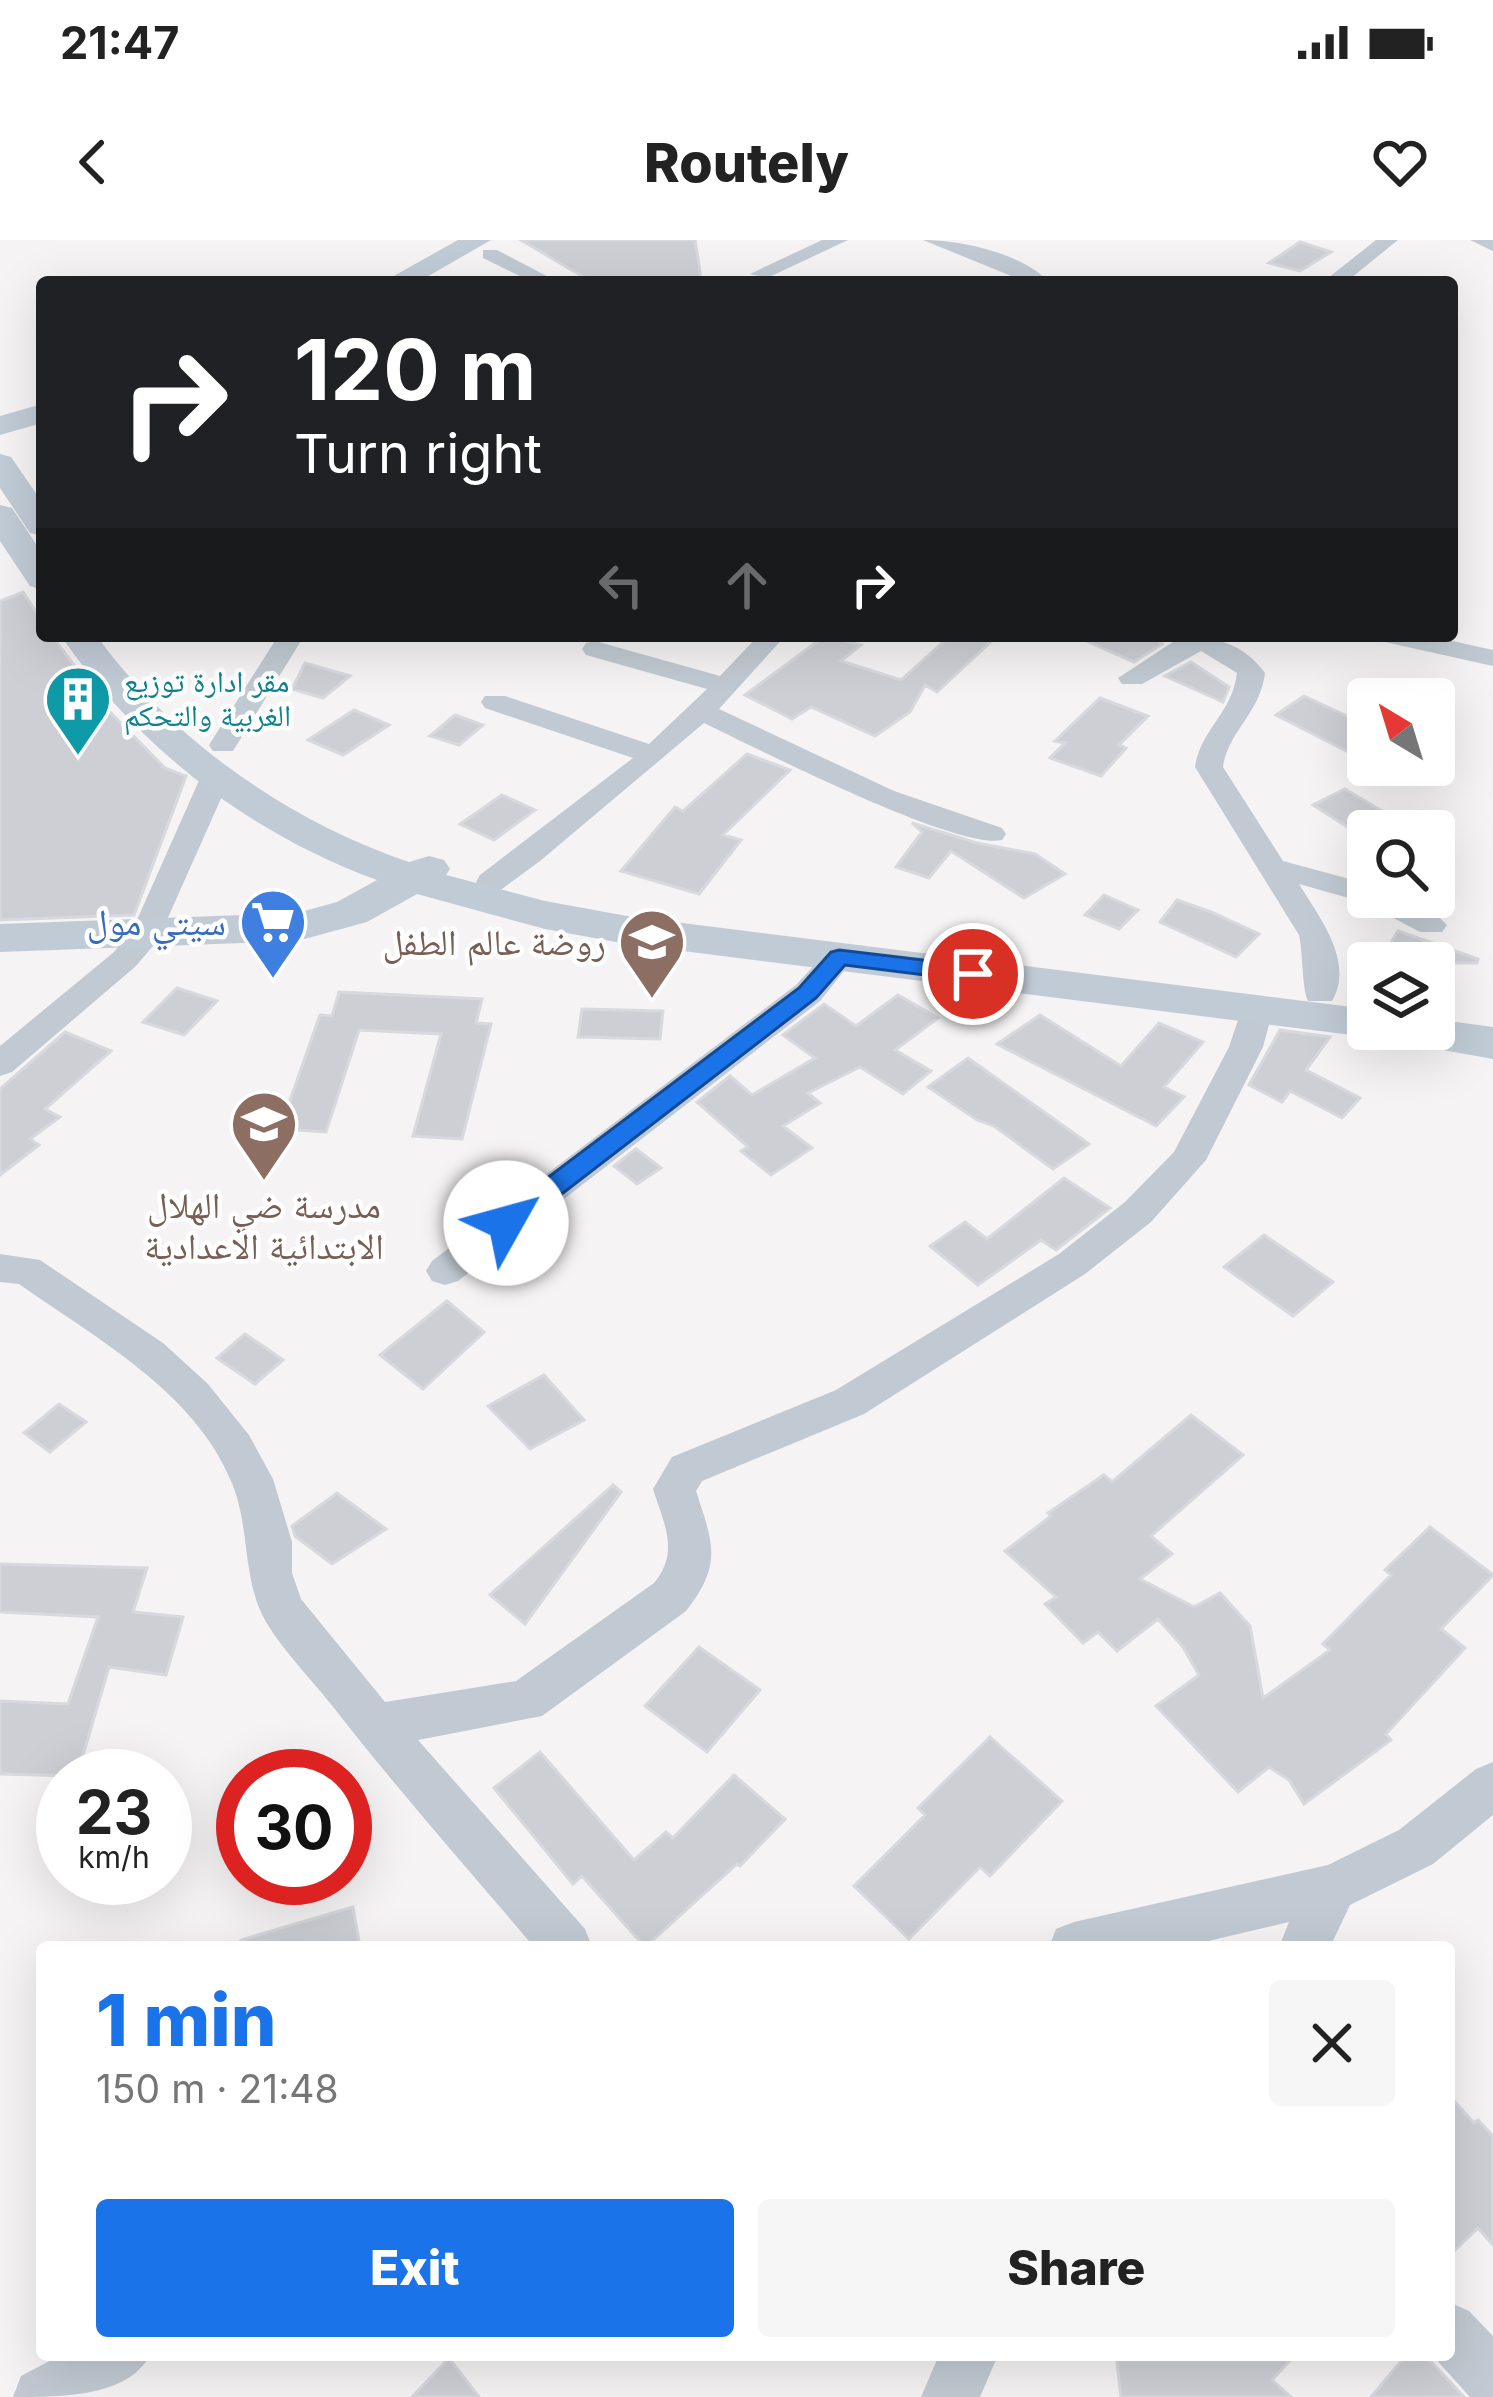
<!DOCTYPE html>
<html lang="en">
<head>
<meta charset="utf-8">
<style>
  body { margin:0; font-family:Inter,"Noto Naskh Arabic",sans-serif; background:#f6f6f6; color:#222; height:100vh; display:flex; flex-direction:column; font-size:45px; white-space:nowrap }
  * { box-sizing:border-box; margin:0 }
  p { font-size:39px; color:#767676 }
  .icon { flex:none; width:66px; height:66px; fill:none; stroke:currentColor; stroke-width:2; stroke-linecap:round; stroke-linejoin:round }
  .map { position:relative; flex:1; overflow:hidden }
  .drawer { position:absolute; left:36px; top:1701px; width:1419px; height:420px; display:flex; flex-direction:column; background:#fff; border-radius:12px; box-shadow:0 12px 48px #0002 }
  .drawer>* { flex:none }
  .hud { position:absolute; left:36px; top:36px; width:1422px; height:366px; border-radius:12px; box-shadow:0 12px 48px #0002; background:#202124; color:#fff; overflow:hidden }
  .needle { width:78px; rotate:322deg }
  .controls { position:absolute; left:1347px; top:438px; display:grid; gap:24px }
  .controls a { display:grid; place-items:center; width:108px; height:108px; border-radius:12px; background:#fff; box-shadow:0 12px 48px #0002; font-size:60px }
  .speed { position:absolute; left:36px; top:1509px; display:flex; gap:24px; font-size:60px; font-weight:700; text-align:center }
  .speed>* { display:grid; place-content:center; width:156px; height:156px; border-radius:50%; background:#fff; box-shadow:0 12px 48px #0002; line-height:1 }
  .speed small { font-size:30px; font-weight:400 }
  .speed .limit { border:18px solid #d22; background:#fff; color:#111 }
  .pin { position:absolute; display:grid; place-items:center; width:102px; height:102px; color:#fff; margin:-51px; border:6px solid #fff; border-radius:50%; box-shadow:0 3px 12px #0007 }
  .me { position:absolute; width:132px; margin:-66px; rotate:52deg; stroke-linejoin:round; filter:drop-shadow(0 0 9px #0008) }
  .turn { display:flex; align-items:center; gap:42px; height:252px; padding:0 60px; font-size:54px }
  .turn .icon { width:156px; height:156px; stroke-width:2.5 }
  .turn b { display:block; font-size:84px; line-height:102px }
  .lanes { display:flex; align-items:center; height:114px; padding:0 60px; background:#0003; justify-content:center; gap:60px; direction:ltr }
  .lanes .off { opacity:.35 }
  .round { display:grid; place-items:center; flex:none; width:126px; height:126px; border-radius:12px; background:#f6f6f6 }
  .headline { display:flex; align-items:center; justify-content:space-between; height:204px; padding:0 60px }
  h1 { font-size:72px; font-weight:800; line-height:90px; color:#1a73e8 }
  .action { display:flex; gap:24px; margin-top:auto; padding:24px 60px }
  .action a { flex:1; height:138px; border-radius:12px; background:#1a73e8; color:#fff; font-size:48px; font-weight:800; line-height:138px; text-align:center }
  .action a+a { background:#f6f6f6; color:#222 }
  .status { display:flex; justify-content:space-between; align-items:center; height:84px; padding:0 60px; background:#fff; direction:ltr }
  .status svg { height:33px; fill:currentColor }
  header { display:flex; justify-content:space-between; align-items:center; height:156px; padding:0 60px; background:#fff; font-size:54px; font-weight:800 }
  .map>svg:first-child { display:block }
  .building { fill:#cdcfd5; stroke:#d7d9de; stroke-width:3 }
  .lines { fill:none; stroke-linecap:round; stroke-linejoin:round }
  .street { fill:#c1cad2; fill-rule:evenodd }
  .secondary { fill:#c1cbd6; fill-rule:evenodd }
  .route { fill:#1a73e8; stroke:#114b97; stroke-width:3 }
  .labels { text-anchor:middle; stroke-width:9; stroke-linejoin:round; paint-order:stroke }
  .far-culture-label { font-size:30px; fill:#0d838f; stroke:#fff; text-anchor:start }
  .shop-label { font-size:36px; fill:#366cbe; stroke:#fff; text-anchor:end }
  .education-label { font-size:36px; fill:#785e54; stroke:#fff; text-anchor:end }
</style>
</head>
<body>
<div class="status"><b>21:47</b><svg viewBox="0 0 49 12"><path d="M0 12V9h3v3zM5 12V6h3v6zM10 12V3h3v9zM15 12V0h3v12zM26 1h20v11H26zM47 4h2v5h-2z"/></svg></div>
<header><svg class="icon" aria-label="back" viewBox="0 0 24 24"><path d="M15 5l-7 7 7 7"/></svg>Routely<svg class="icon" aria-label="heart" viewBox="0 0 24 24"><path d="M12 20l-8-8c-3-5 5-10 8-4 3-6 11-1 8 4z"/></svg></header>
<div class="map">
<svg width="1493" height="2157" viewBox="0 0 1493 2157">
  <rect width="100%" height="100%" fill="#f5f3f3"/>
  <path class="building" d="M521,0H695L701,38L592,42Z
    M1300,2L1331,12L1300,31L1269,23Z
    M23,352L42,381V396H52L108,470L165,528L186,536L134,675L0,680V361Z
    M825,396L861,405L841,421L901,440L950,396H997L937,452L925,445L910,472L875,496L811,467L792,479L745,455Z
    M1075,396H1150L1162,404L1134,422Z
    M1191,422L1229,447L1223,462L1165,436Z
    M305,423L350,436L323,458L292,449Z
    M1304,456L1368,486V522L1276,475Z
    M1100,458L1148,476L1119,505L1126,508L1101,536L1050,518L1065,503L1055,501Z
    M354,470L389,485L343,515L308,500Z
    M455,475L483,485L459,505L430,496Z
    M747,514L790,530L723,595L741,600L699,654L621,631L675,567L683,571Z
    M1345,549L1392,577L1360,595L1313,565Z
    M502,555L535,570L494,600L460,584Z
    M912,583L977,603L1035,614L1065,634L1024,658L951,611L929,638L896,627L922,592Z
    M1104,655L1138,670L1119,689L1085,675Z
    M1177,660L1211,672L1259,694L1236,717L1160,682Z
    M1398,691L1478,719L1477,723H1403L1383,716Z
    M177,748L217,761L184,795L143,782Z
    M339,752L482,759L476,783L491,784L462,899L413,896L441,794L359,790L326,892L280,889L320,775L332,776Z
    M898,755L938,778L895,810L931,831L903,854L860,827L808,853L820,863L783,886L812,908L771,935L741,911L748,907L697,862L730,836L752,855L815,818L783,795L824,764L856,786Z
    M582,769L663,771L660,799L578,797Z
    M1040,775L1121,826L1159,783L1203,802L1164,847L1184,857L1156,886L997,804Z
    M1280,790L1330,797L1306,830L1360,858L1342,878L1290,851L1282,862L1249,845Z
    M65,792L111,811L45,869L60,877L30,899L39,905L0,935V849Z
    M968,818L1089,904L1053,929L994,886L977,880L928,847Z
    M636,909L661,928L637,944L614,926Z
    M1064,938L1110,968L1056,1010L1041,1000L978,1045L930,1006L965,982L987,999Z
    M1264,995L1333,1042L1293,1076L1224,1027Z
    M447,1061L484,1092L423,1149L380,1115Z
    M245,1094L283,1120L255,1144L217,1118Z
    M544,1135L584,1180L530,1209L488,1166Z
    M59,1164L86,1182L50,1212L24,1193Z
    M1191,1175L1243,1215L1151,1296L1172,1314L1140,1339L1194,1367L1220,1353L1250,1386L1263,1458L1330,1410L1323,1404L1391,1335L1385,1330L1430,1287L1493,1335L1441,1389L1465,1408L1386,1494L1391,1500L1304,1564L1289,1540L1269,1527L1238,1552L1156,1466L1199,1435L1183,1407L1158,1379L1117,1411L1098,1392L1083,1403L1045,1364L1056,1357L1005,1311L1051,1276L1048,1273L1104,1235L1112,1242Z
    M613,1245L621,1252L525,1384L490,1355Z
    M337,1253L386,1289L332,1324L295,1296L292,1286Z
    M0,1324L147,1328L133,1372L183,1377L166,1435L109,1427L77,1536L0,1534V1461L68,1464L98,1377L0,1372Z
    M699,1407L760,1450L707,1512L645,1466Z
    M990,1497L1062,1561L990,1636L980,1627L909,1699L854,1646L925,1575L918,1568Z
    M540,1512L634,1620L666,1592L673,1598L734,1535L785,1579L740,1626L737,1624L645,1707L582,1636L573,1644L494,1548Z
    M353,1667L360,1707H242L241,1700Z
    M1449,1855L1474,1883L1478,1880L1493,1896V2005L1478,1988L1449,2016Z
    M1116,2115H1295L1272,2140L1291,2157H1121Z
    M1406,2115H1425L1464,2157H1371Z
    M449,2118L479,2157H412Z"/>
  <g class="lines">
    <path class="street" d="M822,0H848L767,38L750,34Z
      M923,0C962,0 1021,13 1049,42H1026Z
      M1376,0H1398L1346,42H1323Z
      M1470,0H1493V11Z
      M483,10H497L558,42H532L483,18Z
      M278,396H304L233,511H213L209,505Z
      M758,396H785L719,469L894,551L1002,588L1006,594L1002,600C958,611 754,507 704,483L540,621L502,649H480L476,642L480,635L633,518L485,468L481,462L485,456H505L649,504L707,449L586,415L582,409L586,403L595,401L720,436Z
      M1182,396C1215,396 1244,404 1265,433C1260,474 1228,491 1223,527L1283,621L1368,644V657C1397,657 1427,662 1447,685L1442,692H1420L1363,662L1299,644C1319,677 1355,721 1332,761H1308C1302,749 1303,713 1299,695L1195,527C1200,490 1232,474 1237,433L1201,411L1142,444H1122L1118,438Z
      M1381,396H1430L1493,410V426L1385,402Z
      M216,527L231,536L158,700L136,726L12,832L0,836V806L114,712L133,689L201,536Z
      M839,707L850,710L855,717L820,761L458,1041L445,1045L432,1041L426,1031L432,1021L796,745L828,710Z
      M1256,759L1268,762L1273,770L1263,807L1206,920L1151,982L1085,1034L864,1174L702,1241L696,1251C713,1303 723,1324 686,1371L542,1476L418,1500L585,1689L592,1707H534C467,1628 398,1550 334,1468C312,1440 284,1412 266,1382C241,1338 251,1287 231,1241C194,1151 94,1097 19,1044L0,1042V1014L40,1020L163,1103L208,1144L249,1195L273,1239L292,1302V1333L301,1359L385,1462L516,1441L654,1343C680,1312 664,1284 653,1249L672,1217L836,1150L1059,1014L1125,962L1174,912L1229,807L1244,762Z
      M1493,1522V1575L1433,1624L1350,1665L1330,1707H1279L1289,1682L1183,1707H1049L1056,1689L1074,1682L1328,1625L1399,1590L1476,1529Z
      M1449,2062L1469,2071L1493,2096V2157H1470L1432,2115H1449Z
      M61,2115H150C128,2157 62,2157 13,2157L21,2136Z
      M939,2115H998L980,2157H921Z"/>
    <path class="secondary" d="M458,0H491L418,42H383Z
      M42,164V183L0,195V176Z
      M0,214L11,217L42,262V296L30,293L0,248Z
      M0,265L12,268L42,313V350L30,346L0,301Z
      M61,396H97C171,499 289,582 409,622L429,616L444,620L450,629L446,635L545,661L627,676L1368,769V789H1434V779L1493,787V819L1376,798L627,704L545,689L417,654L367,682L297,701L0,712V684L297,673L337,662L377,640C249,593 138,508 61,396Z"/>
  </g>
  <path class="route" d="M839,710L973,726L985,734L973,741L845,725L816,758L515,990H497L493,983L497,976L799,748L831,712Z"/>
  <defs>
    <g id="building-pin" transform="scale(3.45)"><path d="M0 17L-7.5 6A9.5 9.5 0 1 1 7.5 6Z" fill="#0f9aa8" stroke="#fff"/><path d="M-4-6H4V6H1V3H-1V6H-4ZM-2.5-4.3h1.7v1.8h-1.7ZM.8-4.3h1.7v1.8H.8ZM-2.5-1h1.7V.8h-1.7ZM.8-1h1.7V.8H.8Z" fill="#fff"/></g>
    <g id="supermarket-pin" transform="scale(3.45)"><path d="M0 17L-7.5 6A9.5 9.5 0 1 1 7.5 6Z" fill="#3f7fe0" stroke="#fff"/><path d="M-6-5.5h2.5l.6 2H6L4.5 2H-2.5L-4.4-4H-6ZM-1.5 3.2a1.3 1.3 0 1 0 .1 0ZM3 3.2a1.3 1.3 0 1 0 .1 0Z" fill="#fff"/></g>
    <g id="school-pin" transform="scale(3.45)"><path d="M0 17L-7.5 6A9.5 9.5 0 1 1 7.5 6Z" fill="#8d6e63" stroke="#fff"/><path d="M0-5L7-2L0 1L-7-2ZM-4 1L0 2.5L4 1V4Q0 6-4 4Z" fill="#fff"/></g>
  </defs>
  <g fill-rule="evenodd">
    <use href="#building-pin" x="78" y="459"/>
    <use href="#supermarket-pin" x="273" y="682"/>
    <use href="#school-pin" x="652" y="702"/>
    <use href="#school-pin" x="264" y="884"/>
  </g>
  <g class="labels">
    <g class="far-culture-label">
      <text x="124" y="452">مقر ادارة توزيع<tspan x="124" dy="34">الغربية والتحكم</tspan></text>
    </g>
    <g class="shop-label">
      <text x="226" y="695">سيتي مول</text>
    </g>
    <g class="education-label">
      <text x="606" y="715">روضة عالم الطفل</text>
      <text x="264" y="978" text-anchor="middle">مدرسة ضي الهلال<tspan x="264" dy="41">الابتدائية الاعدادية</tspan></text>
    </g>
  </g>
</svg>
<div class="controls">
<a><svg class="needle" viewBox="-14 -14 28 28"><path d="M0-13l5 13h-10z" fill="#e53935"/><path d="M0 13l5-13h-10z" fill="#767676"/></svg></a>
<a><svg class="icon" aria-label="search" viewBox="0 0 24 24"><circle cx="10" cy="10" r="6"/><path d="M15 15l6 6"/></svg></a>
<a><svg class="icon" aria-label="layers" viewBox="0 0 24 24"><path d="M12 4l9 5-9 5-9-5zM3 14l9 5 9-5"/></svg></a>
</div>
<div class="speed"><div>23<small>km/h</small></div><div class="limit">30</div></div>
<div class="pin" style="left:973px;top:734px;background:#d93025"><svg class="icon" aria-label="arrive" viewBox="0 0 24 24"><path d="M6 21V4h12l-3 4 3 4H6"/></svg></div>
<svg class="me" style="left:506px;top:983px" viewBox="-20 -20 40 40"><circle r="19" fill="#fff"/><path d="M0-13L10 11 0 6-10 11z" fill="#1a73e8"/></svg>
<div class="hud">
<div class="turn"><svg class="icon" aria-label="right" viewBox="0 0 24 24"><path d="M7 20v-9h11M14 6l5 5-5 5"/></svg><div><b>120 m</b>Turn right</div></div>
<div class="lanes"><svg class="icon off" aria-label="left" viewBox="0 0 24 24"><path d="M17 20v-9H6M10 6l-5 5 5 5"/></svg><svg class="icon off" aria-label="ahead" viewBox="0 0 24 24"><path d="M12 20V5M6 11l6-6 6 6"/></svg><svg class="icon" aria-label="right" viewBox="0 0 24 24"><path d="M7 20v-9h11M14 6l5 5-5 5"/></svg></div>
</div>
<section class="drawer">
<div class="headline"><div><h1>1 min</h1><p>150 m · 21:48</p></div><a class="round"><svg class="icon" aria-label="close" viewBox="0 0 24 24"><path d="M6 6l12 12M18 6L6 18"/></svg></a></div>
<div class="action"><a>Exit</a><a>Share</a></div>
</section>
</div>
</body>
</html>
